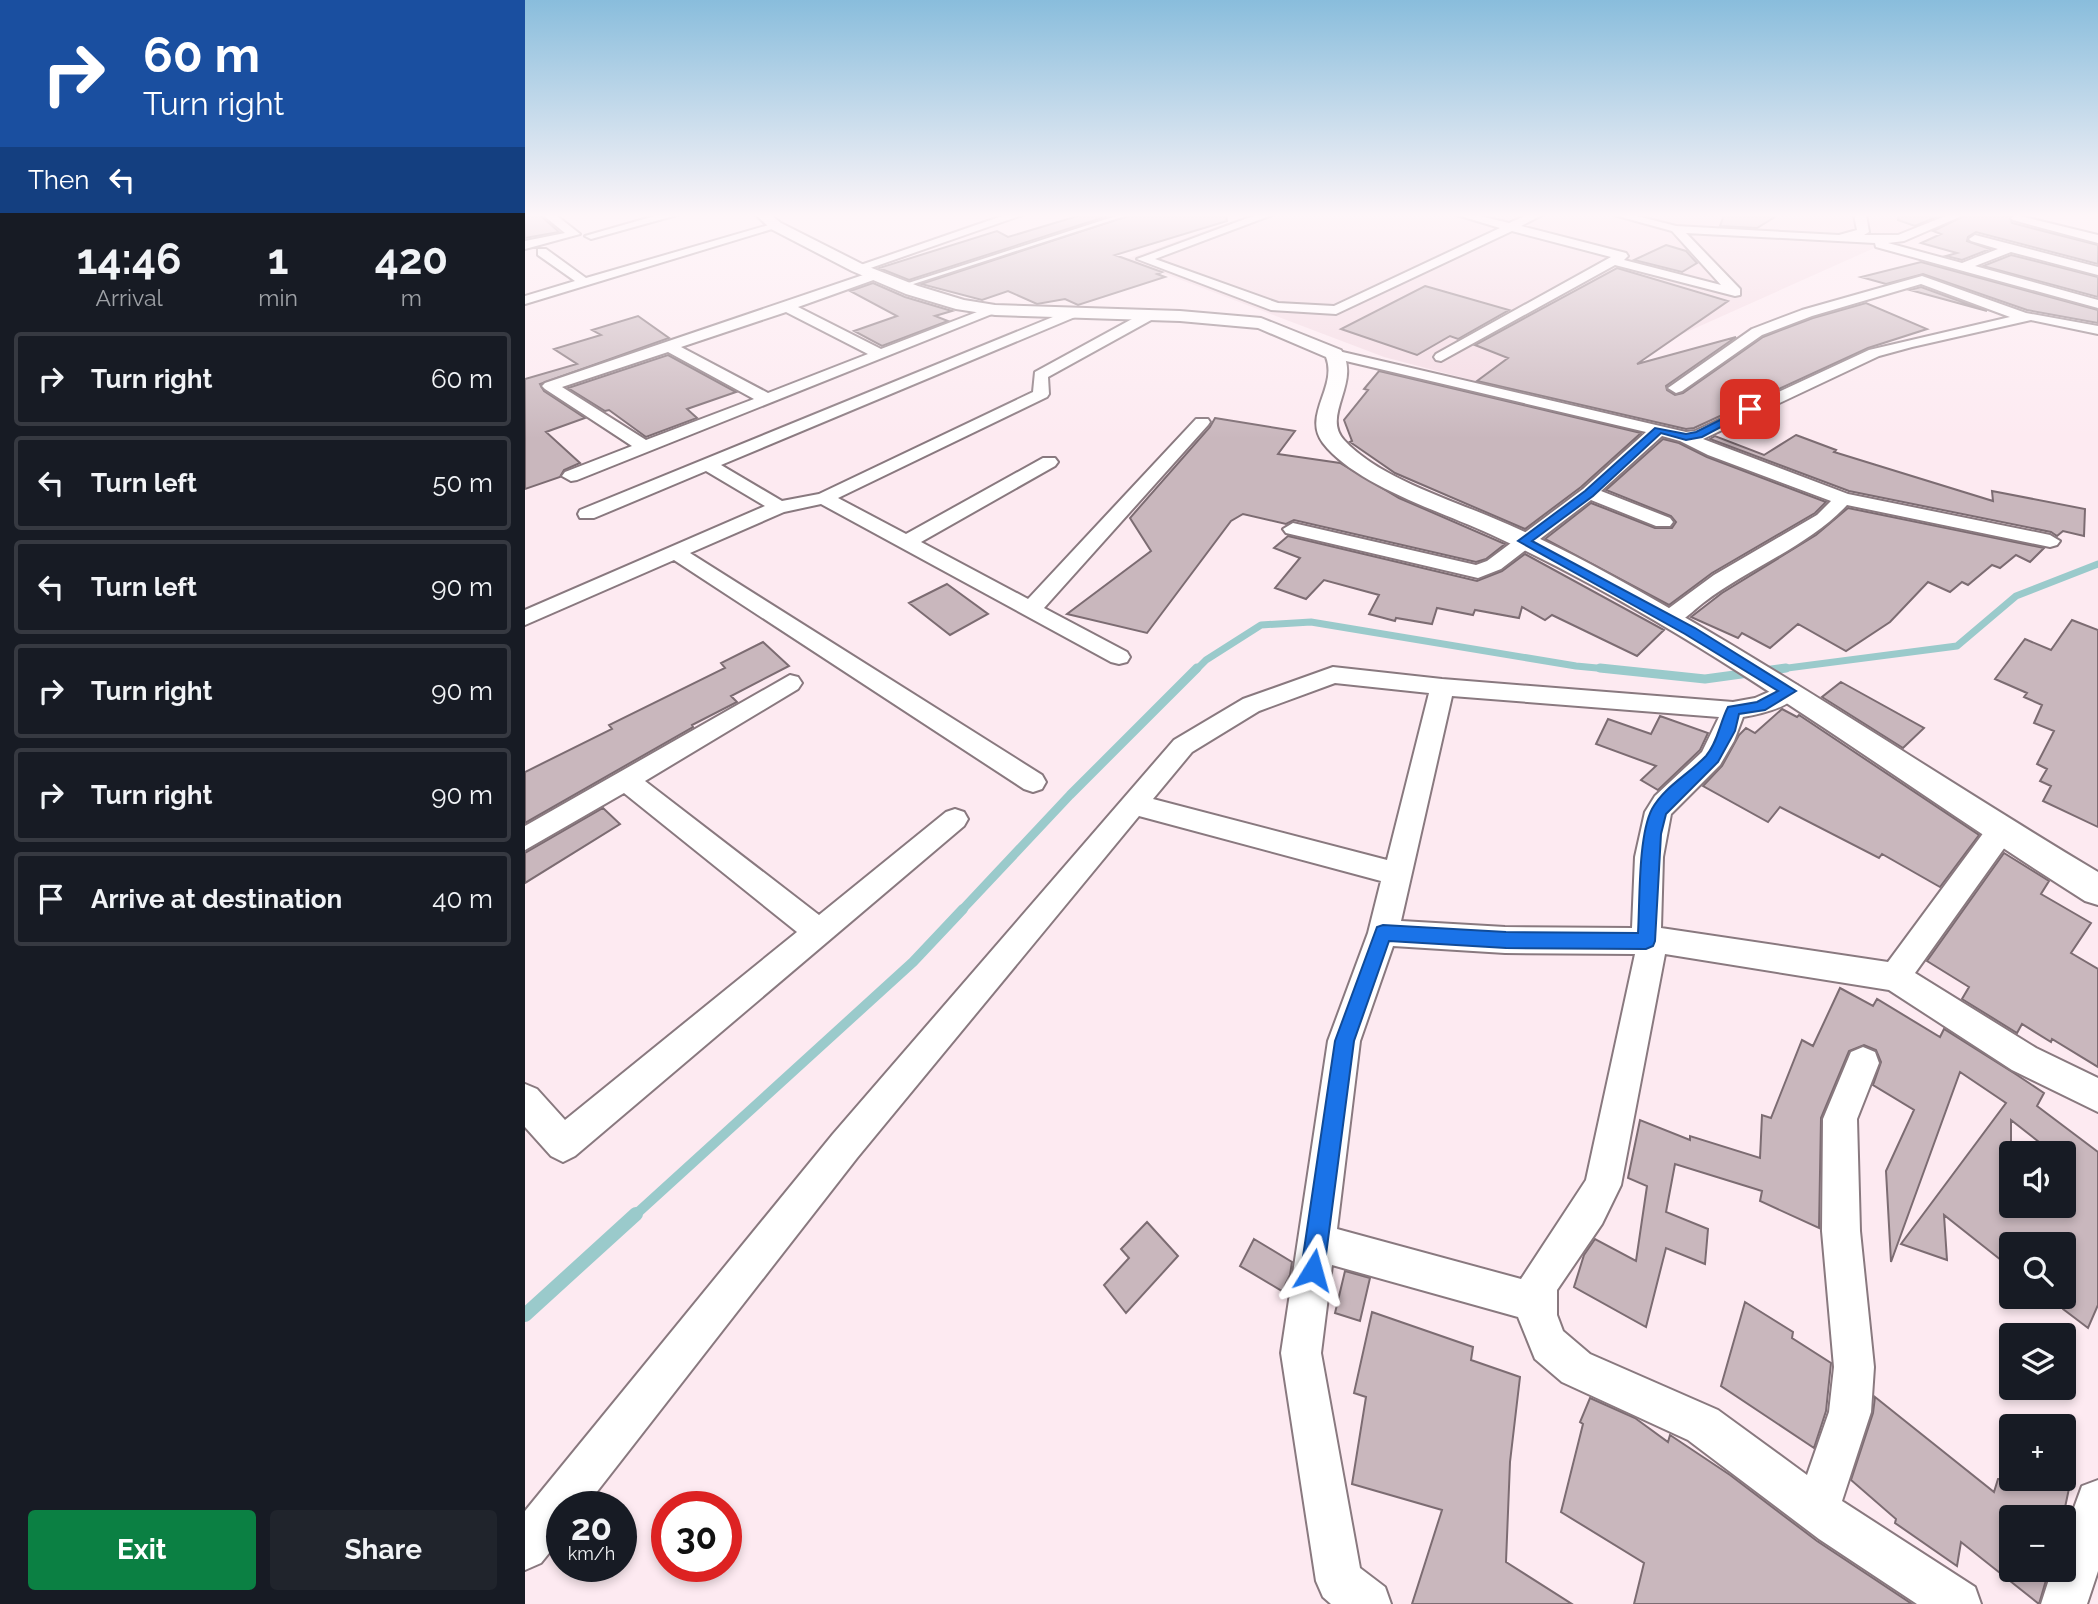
<!DOCTYPE html>
<html lang="en">
<head>
<meta charset="utf-8">
<style>
  body { margin:0; font-family:Raleway,sans-serif; background:#20242c; color:#f1f3f6; height:100vh; display:flex; flex-direction:column; font-size:26px; white-space:nowrap }
  * { box-sizing:border-box; margin:0 }
  p { font-size:23px; color:#9ea1a6 }
  .icon { flex:none; width:38px; height:38px; fill:none; stroke:currentColor; stroke-width:2; stroke-linecap:round; stroke-linejoin:round }
  .map { position:relative; flex:1; overflow:hidden }
  .panel { display:flex; flex-direction:column; background:#171b24; width:525px }
  .panel>* { flex:none }
  .hud { background:#1a4fa0; color:#fff; overflow:hidden }
  .controls { position:absolute; left:1474px; top:1141px; display:grid; gap:14px }
  .controls a { display:grid; place-items:center; width:77px; height:77px; border-radius:7px; background:#171b24; box-shadow:0 4px 10px #0003; font-size:35px }
  .speed { position:absolute; left:21px; top:1491px; display:flex; gap:14px; font-size:35px; font-weight:700; text-align:center }
  .speed>* { display:grid; place-content:center; width:91px; height:91px; border-radius:50%; background:#171b24; box-shadow:0 4px 10px #0003; line-height:1 }
  .speed small { font-size:18px; font-weight:400 }
  .speed .limit { border:10px solid #d22; background:#fff; color:#111 }
  .pin { position:absolute; display:grid; place-items:center; width:60px; height:60px; color:#fff; margin:-30px; border-radius:14px; box-shadow:0 4px 10px #0006 }
  .me { position:absolute; width:77px; margin:-38px; rotate:8deg; stroke-linejoin:round; filter:drop-shadow(0 0 5px #0008) }
  .turn { display:flex; align-items:center; gap:24px; height:147px; padding:0 28px; font-size:32px }
  .turn .icon { width:91px; height:91px; stroke-width:2.5 }
  .turn b { display:block; font-size:49px; line-height:60px }
  .then { display:flex; align-items:center; height:66px; padding:0 28px; background:#0003; gap:14px; font-size:26px }
  .eta { display:flex; justify-content:space-evenly; align-items:center; height:119px; text-align:center }
  .eta b { font-size:42px; font-weight:700; line-height:49px }
  .cta { display:flex; gap:14px; margin-top:auto; padding:14px 28px }
  .cta a { flex:1; height:80px; border-radius:7px; background:#0b8043; color:#fff; font-size:28px; font-weight:700; line-height:80px; text-align:center }
  .cta a+a { background:#20242c; color:#f1f3f6 }
  ul { padding:0; list-style:none }
  li { display:flex; align-items:center; gap:21px; height:94px; margin:0 14px 10px; padding:0 14px; border:4px solid #363941; border-radius:7px }
  li div { flex:1 }
  li b { display:block; font-size:26px }
  li em { font-style:normal }
  main { display:flex; flex:1; min-height:0 }
  .map>svg:first-child { display:block }
  .built { fill:#f3d9e2 }
  .lines { fill:none; stroke-linecap:round; stroke-linejoin:round }
  .stream-far3 { stroke:#9acacb; stroke-width:7 }
  .stream-far2 { stroke:#9acacb; stroke-width:9 }
  .stream-far1 { stroke:#9acacb; stroke-width:10 }
  .stream { stroke:#9acacb; stroke-width:14 }
  .building { fill:#c9b7bd; stroke:#7c6c72; stroke-width:2; fill-rule:evenodd }
  .service-casing { stroke:#89797f; stroke-width:4 }
  .minor-casing { stroke:#89797f; stroke-width:4 }
  .tertiary-casing { stroke:#89797f; stroke-width:4 }
  .service { fill:#fff; fill-rule:evenodd }
  .minor { fill:#fff; fill-rule:evenodd }
  .tertiary { fill:#fff; fill-rule:evenodd }
  .route { fill:#1a73e8; stroke:#114b97; stroke-width:2 }
</style>
</head>
<body>
<main>
<section class="panel">
<div class="hud">
<div class="turn"><svg class="icon" aria-label="right" viewBox="0 0 24 24"><path d="M7 20v-9h11M14 6l5 5-5 5"/></svg><div><b>60 m</b>Turn right</div></div>
<div class="then">Then<svg class="icon" aria-label="left" viewBox="0 0 24 24"><path d="M17 20v-9H6M10 6l-5 5 5 5"/></svg></div>
</div>
<div class="eta">
<div><b>14:46</b><p>Arrival</p></div>
<div><b>1</b><p>min</p></div>
<div><b>420</b><p>m</p></div>
</div>
<ul>
<li><svg class="icon" aria-label="right" viewBox="0 0 24 24"><path d="M7 20v-9h11M14 6l5 5-5 5"/></svg><div><b>Turn right</b></div><em>60 m</em></li>
<li><svg class="icon" aria-label="left" viewBox="0 0 24 24"><path d="M17 20v-9H6M10 6l-5 5 5 5"/></svg><div><b>Turn left</b></div><em>50 m</em></li>
<li><svg class="icon" aria-label="left" viewBox="0 0 24 24"><path d="M17 20v-9H6M10 6l-5 5 5 5"/></svg><div><b>Turn left</b></div><em>90 m</em></li>
<li><svg class="icon" aria-label="right" viewBox="0 0 24 24"><path d="M7 20v-9h11M14 6l5 5-5 5"/></svg><div><b>Turn right</b></div><em>90 m</em></li>
<li><svg class="icon" aria-label="right" viewBox="0 0 24 24"><path d="M7 20v-9h11M14 6l5 5-5 5"/></svg><div><b>Turn right</b></div><em>90 m</em></li>
<li><svg class="icon" aria-label="arrive" viewBox="0 0 24 24"><path d="M6 21V4h12l-3 4 3 4H6"/></svg><div><b>Arrive at destination</b></div><em>40 m</em></li>
</ul>
<div class="cta"><a>Exit</a><a>Share</a></div>
</section>
<div class="map">
<svg width="1573" height="1604" viewBox="0 0 1573 1604">
  <rect width="100%" height="100%" fill="#fdeaf1"/>
  <path class="built" d="M725,215H1423L1052,381L1013,368L973,387L859,357L601,259Z"/>
  <g class="lines">
    <path class="stream-far3" d="M671,670L681,660L736,625L786,622L1051,666L1093,670
      M1247,670L1432,646L1491,596L1573,564"/>
    <path class="stream-far2" d="M1075,668L1180,679L1261,668
      M436,911L545,795L672,668"/>
    <path class="stream-far1" d="M109,1216L388,962L438,909"/>
    <path class="stream" d="M0,1315L111,1214"/>
  </g>
  <path class="building" d="M0,215H15L34,232L0,238Z
    M556,215H586L384,280L354,268L472,231L483,237Z
    M606,215H701L702,221L590,255L637,272L632,274L640,277L553,305L540,299L512,304L483,291L457,300L396,284Z
    M1199,215H1253L1232,228L1195,226Z
    M1374,215H1416L1390,226L1373,220Z
    M1441,215L1485,216L1487,223L1573,245V264L1451,232L1443,237L1442,241L1465,249L1437,260L1421,256L1432,253L1396,243L1416,234L1408,231Z
    M1141,245L1161,251L1172,263L1157,272L1109,260Z
    M1486,255L1573,277V297L1458,266Z
    M1396,262L1573,310V323L1502,310L1398,274L1361,284L1336,277Z
    M1092,268L1203,301L1112,364L1211,337L1141,386L1142,390L1150,395L1158,393L1238,337L1288,318L1341,303L1402,329L1343,348L1169,428L1161,429L952,381L983,358L950,345Z
    M348,283L380,297L427,311L410,316L423,321L357,346L329,331L372,316L325,291Z
    M900,286L984,310L933,339L925,336L892,355L816,329Z
    M1396,287L1462,311L1385,290Z
    M113,316L144,338L15,384L19,391L60,418L21,432L55,463L39,470L35,477L0,489V379L52,364L29,349L76,335L67,330Z
    M143,355L211,392L162,409L172,418L121,437L84,410L80,411L43,388Z
    M854,371L1116,433L1056,487L1000,529L870,473L825,442L827,441L819,420L843,390L839,389Z
    M690,418L770,431L753,454L815,463L874,498L980,544L961,559L951,562L769,520L761,524L718,514L706,521L622,633L542,614L626,551L605,518L685,427Z
    M1271,435L1311,450L1309,452L1468,501L1467,491L1560,509L1559,536L1538,531L1532,536L1526,532L1324,491L1185,439L1190,436L1239,455Z
    M1138,439L1154,443L1182,457L1301,502L1290,513L1187,573L1144,605L1020,539L1066,503L1130,528H1147L1151,522L1146,516L1081,490Z
    M1323,508L1519,548L1505,562L1491,555L1475,568L1467,565L1443,585L1437,582L1425,592L1403,582L1365,622L1321,651L1273,624L1245,648L1217,633L1213,638L1166,617L1197,593L1291,535Z
    M763,536L952,581L977,571L1000,554L1139,630L1112,656L1027,615L1020,620L997,607L994,618L950,610L948,615L912,608L907,624L871,618L870,621L844,614L854,595L799,580L781,599L750,588L775,558L749,548Z
    M422,584L463,614L425,635L384,603Z
    M1547,620L1573,630V827L1518,801L1526,786L1515,781L1522,769L1512,764L1529,731L1509,723L1517,705L1499,697L1502,693L1470,679L1500,639L1526,650Z
    M238,642L264,666L206,696L212,702L167,725L168,727L0,823V772L87,729L84,725L200,668L196,663Z
    M1316,682L1399,728L1378,748L1297,697Z
    M1257,709L1272,717L1274,715L1454,835L1415,887L1357,854L1354,858L1255,807L1243,822L1178,786L1197,766L1214,735L1221,728L1230,733Z
    M1135,716L1183,733L1175,750L1133,790L1116,780L1131,766L1071,744L1083,719L1126,734Z
    M78,808L95,824L0,883V853Z
    M1479,853L1524,881L1516,894L1566,923L1546,953L1573,969V1067L1527,1039L1526,1042L1497,1024L1492,1033L1437,999L1444,987L1402,961Z
    M1315,988L1348,1006L1352,999L1415,1037L1419,1029L1492,1075L1519,1093L1512,1106L1573,1152V1305L1563,1328L1538,1309V1244H1486V1268L1419,1215L1422,1260L1376,1244L1481,1103L1435,1072L1366,1262L1361,1171L1389,1110L1348,1085L1356,1062L1351,1050L1339,1045L1324,1051L1296,1118L1294,1228L1235,1201L1237,1191L1150,1164L1141,1212L1183,1229L1180,1264L1141,1248L1121,1327L1049,1287L1059,1255L1070,1239L1111,1261L1122,1186L1103,1178L1115,1120L1165,1140V1136L1235,1158L1237,1115L1246,1118L1277,1040L1288,1046ZM1486,1120L1528,1153H1538V1206H1486Z
    M622,1222L653,1256L601,1313L579,1285L604,1258L596,1249Z
    M729,1239L767,1262L765,1275L757,1291L715,1266Z
    M820,1271L845,1278L835,1321L810,1313Z
    M1220,1302L1268,1332L1267,1338L1306,1363L1301,1411L1289,1448L1196,1386Z
    M847,1312L948,1347L946,1360L995,1377L985,1462L981,1562L1047,1604H887L917,1510L827,1484L841,1397L829,1393Z
    M1350,1397L1469,1492L1473,1479H1546L1538,1517H1486V1570H1524L1514,1604L1436,1542L1432,1566L1370,1523L1371,1519L1326,1480L1348,1413Z
    M1065,1398L1110,1418L1143,1442L1145,1435L1205,1475L1292,1541L1387,1604H1109L1119,1563L1036,1512L1058,1424L1055,1422Z"/>
  <g class="lines">
    <g class="service-casing">
      <path id="service" d="M594,215H603L379,287L374,286Z"/>
    </g>
    <g class="minor-casing">
      <path id="minor" d="M18,215H31L55,234L0,249V241L40,233Z
        M133,215H152L66,239L60,236Z
        M480,215H497L337,271H329L327,268Z
        M731,215H747L630,259L753,303L809,306L975,228L932,215H951L984,223L1002,215H1017L996,226L1101,253L1103,256L1099,260L1196,285L1147,231L1089,215H1108L1151,226L1314,235L1332,230L1329,215H1341L1344,232L1339,235H1373L1423,215H1439L1379,241L1363,243L1437,263L1473,249L1446,241L1444,239L1450,235L1573,267V275L1486,252L1450,266L1573,300V308L1351,247L1350,243L1161,233L1215,289V295L1210,296L1090,265L916,361L911,360L909,357L911,354L1086,257L987,231L811,314L746,310L612,259Z
        M1491,215L1573,235V243L1488,220L1486,218Z
        M247,224L257,226L0,304V296L50,281L13,255V249H21L61,278Z
        M350,271L356,275L354,278L273,307L356,349L465,307H475L477,310L52,480L46,481L37,476L40,472L107,446L20,389L17,386L20,383ZM261,312L343,354L243,393L156,347ZM143,352L229,399L121,440L37,387Z
        M1397,276L1501,313L1573,326V334L1506,320L1387,347L1354,356L1178,439L1323,494L1525,535L1535,541L1532,545L1525,547L1322,505C1283,547 1223,568 1178,603C1165,613 1153,628 1136,624L1133,619L1136,614L1189,575L1292,515L1306,501L1183,455L1155,441L1137,436L1076,491L1145,518L1148,522L1145,526H1131L1066,500L976,569L953,578L761,533L758,529L768,523L951,565L962,561L1058,489L1121,432L804,357L802,354L804,351L809,350L1161,432L1170,431L1344,350L1485,317L1396,284L1287,316L1237,335L1157,391L1151,393L1143,388L1227,329L1277,310Z
        M545,310L550,311V317L196,465L257,501L294,494L508,392L510,372L618,313H628V319L523,377L524,394L522,397L313,498L381,534L518,458H530L533,462L530,466L396,542L503,599L671,419H683L685,422L683,425L519,608L602,652L605,657L602,662L594,664L586,662L296,504L259,512L165,553L517,775L521,782L517,789L508,792L499,789L149,560L0,625V610L240,506L181,471L69,518H55L53,514L55,510Z
        M808,667L917,679L1208,702L1230,698L1264,683L1272,685L1276,691C1265,708 1236,714 1218,717L1209,741L1195,765L1146,814L1138,857L1136,928L1363,962L1465,824L1475,821L1485,824L1489,832L1485,840L1390,973L1511,1048L1573,1078V1112L1487,1070L1364,990L1140,954L1096,1185L1077,1224L1032,1290V1315L1038,1331L1065,1354L1193,1410L1282,1475L1304,1412L1309,1367L1297,1231L1298,1119L1326,1052L1338,1047L1350,1052L1354,1063L1332,1119L1335,1231L1349,1367L1346,1412L1317,1501L1450,1587L1456,1604H1392L1294,1539L1163,1440L1037,1382L1010,1359L993,1317L807,1265L796,1353L835,1568L860,1587L866,1604H806L798,1597L791,1581L756,1353L803,1041L843,933L856,881L614,816L332,1158L60,1507H37V1537L16,1563L0,1570V1511L308,1134L649,740L718,699ZM810,683L904,693L862,860L628,799L667,752L734,711ZM927,696L1194,717L1177,752L1130,796L1120,812L1110,857L1107,928L980,927L876,921ZM868,946L980,953L1110,954L1061,1180L996,1279L812,1229L835,1041Z
        M265,675L273,677L277,683L273,689L120,781L294,915L421,812L430,809L439,812L443,819L439,826L50,1156L38,1162L26,1156L0,1127V1084L12,1089L40,1120L272,932L99,793L0,850V826Z
        M1573,1480V1571L1562,1604H1516L1527,1570H1538V1538L1557,1486Z"/>
    </g>
    <g class="tertiary-casing">
      <path id="tertiary" d="M231,215H246L256,223L339,265L393,286L439,300L470,305L655,311L736,318L816,350C837,382 796,415 819,440C853,477 921,498 968,518C1001,532 1035,548 1067,565C1241,659 1404,771 1573,872V905L1560,901C1363,777 1177,631 965,534C917,512 830,485 798,443C777,415 813,387 801,357L733,328L655,321L470,315L431,309L381,294L327,271L246,229Z"/>
    </g>
    <use href="#service" class="service"/>
    <use href="#minor" class="minor"/>
    <use href="#tertiary" class="tertiary"/>
  </g>
  <linearGradient id="sky" x2="0" y2="1"><stop stop-color="#89bddc"/><stop offset="0.49" stop-color="#fef6f9"/><stop offset="1" stop-color="#fef6f9" stop-opacity="0"/></linearGradient>
  <rect width="1573" height="439" fill="url(#sky)"/>
  <path class="route" d="M1221,407L1230,409L1177,437L1161,440L1136,433L1068,496L1007,541L1170,628L1271,691L1240,710L1214,714L1210,731L1193,762L1141,814L1136,834L1130,941L1128,946L1121,949L981,948L864,941L829,1041L799,1270L796,1278L788,1282L779,1278L776,1270L810,1041L852,927L858,925L981,932L1113,933C1115,901 1113,836 1127,809C1139,787 1164,774 1181,756C1193,742 1195,722 1203,707L1232,702L1253,691L1160,634L993,541L1060,491L1130,428L1161,434L1171,432Z"/>
</svg>
<div class="controls">
<a><svg class="icon" aria-label="sound" viewBox="0 0 24 24"><path d="M4 9h4l5-4v14l-5-4H4zM17 9q2 3 0 6"/></svg></a>
<a><svg class="icon" aria-label="search" viewBox="0 0 24 24"><circle cx="10" cy="10" r="6"/><path d="M15 15l6 6"/></svg></a>
<a><svg class="icon" aria-label="layers" viewBox="0 0 24 24"><path d="M12 4l9 5-9 5-9-5zM3 14l9 5 9-5"/></svg></a>
<a>+</a>
<a>−</a>
</div>
<div class="speed"><div>20<small>km/h</small></div><div class="limit">30</div></div>
<div class="pin" style="left:1225px;top:409px;background:#d93025"><svg class="icon" aria-label="arrive" viewBox="0 0 24 24"><path d="M6 21V4h12l-3 4 3 4H6"/></svg></div>
<svg class="me" style="left:788px;top:1270px" viewBox="-20 -20 40 40"><path d="M0-17L14 15 0 8-14 15z" fill="#1a73e8" stroke="#fff" stroke-width="4"/></svg>
</div>
</main>
</body>
</html>
